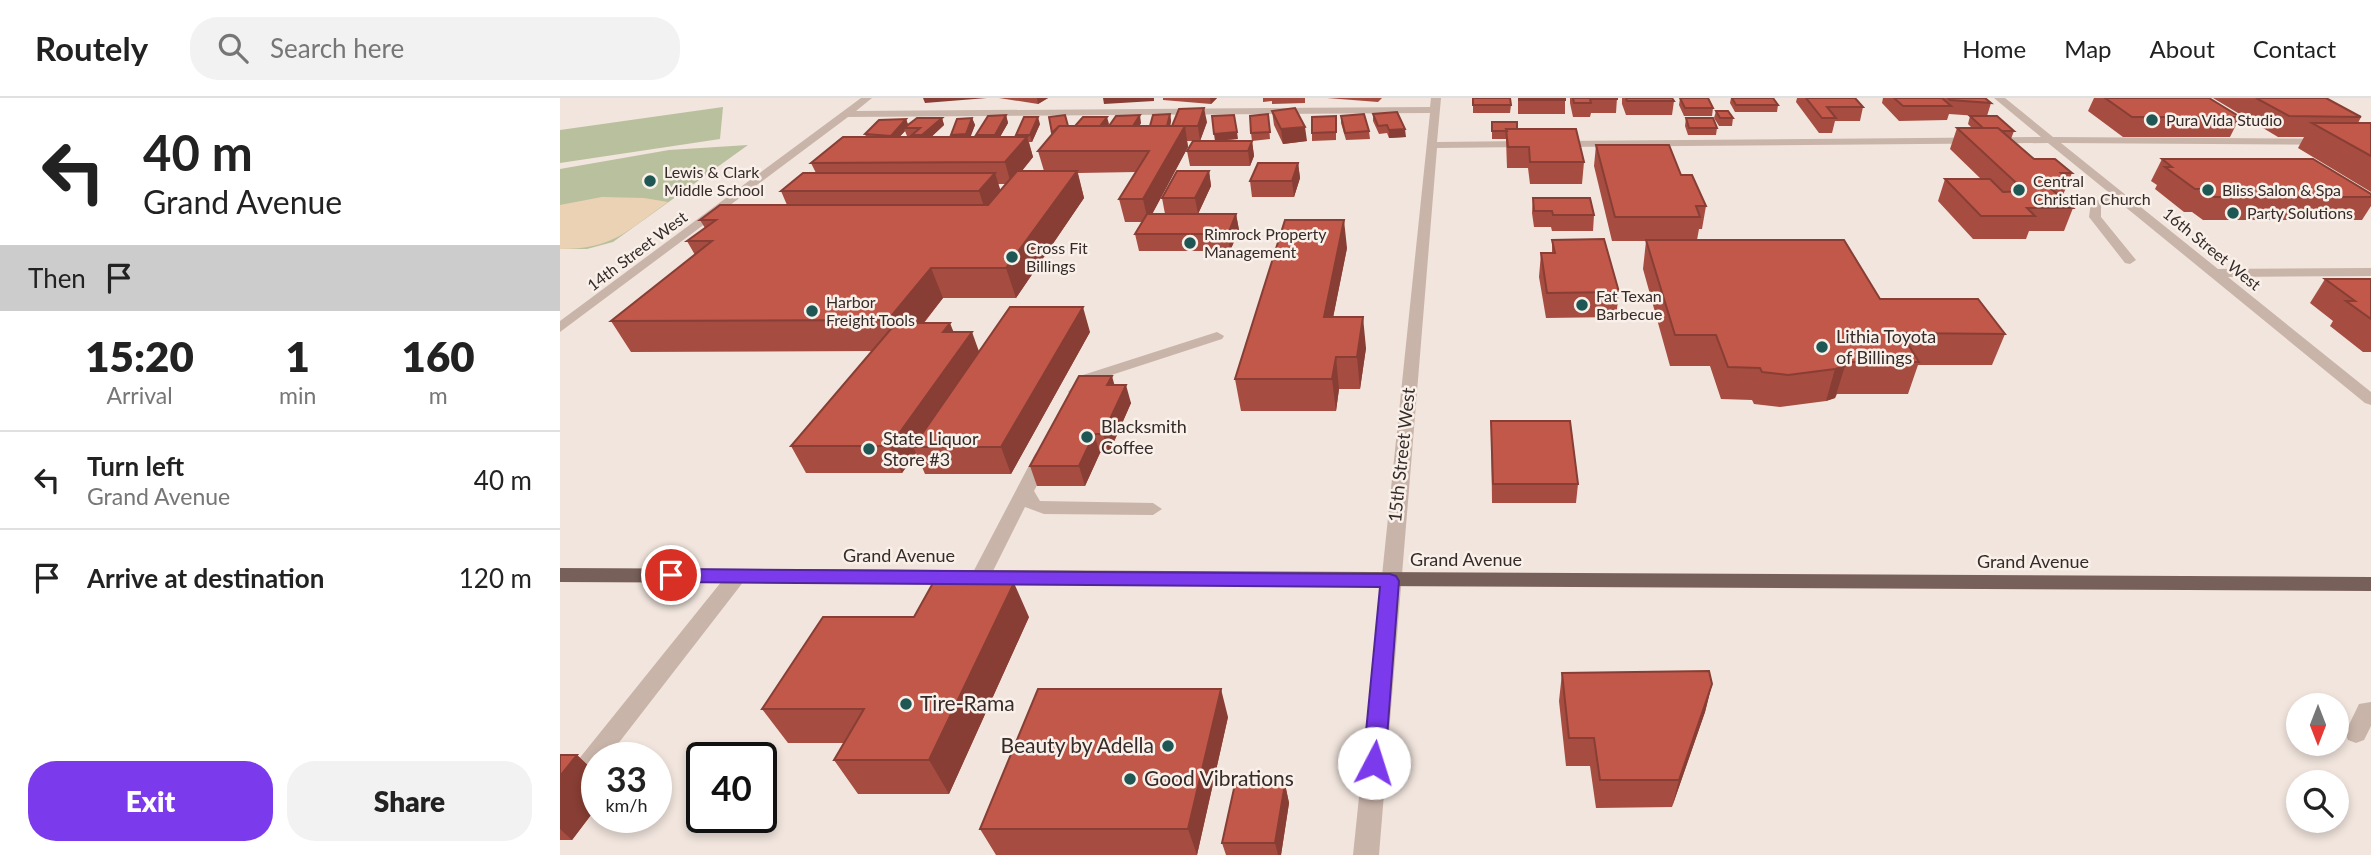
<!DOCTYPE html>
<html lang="en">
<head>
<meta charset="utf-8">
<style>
  body { margin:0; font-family:Lato,sans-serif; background:#f2f2f2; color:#222; height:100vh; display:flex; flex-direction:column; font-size:26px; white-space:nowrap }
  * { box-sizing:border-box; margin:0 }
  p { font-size:23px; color:#767676 }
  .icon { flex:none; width:38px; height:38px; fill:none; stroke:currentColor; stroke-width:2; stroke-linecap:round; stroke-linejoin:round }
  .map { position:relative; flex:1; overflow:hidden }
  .drawer { display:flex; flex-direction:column; background:#fff; width:560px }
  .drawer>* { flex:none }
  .hud { background:#fff; color:#222; overflow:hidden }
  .needle { width:46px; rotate:180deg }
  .controls { position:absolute; left:1726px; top:595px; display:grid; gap:14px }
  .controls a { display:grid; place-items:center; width:63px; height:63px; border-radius:50%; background:#fff; box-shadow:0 4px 10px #0003; font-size:35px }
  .speed { position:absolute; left:21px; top:644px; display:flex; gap:14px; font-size:35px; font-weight:700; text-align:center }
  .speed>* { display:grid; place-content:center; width:91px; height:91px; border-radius:50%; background:#fff; box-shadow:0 4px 10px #0003; line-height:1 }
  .speed small { font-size:18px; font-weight:400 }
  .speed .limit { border:4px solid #111; border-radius:10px; background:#fff; color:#111 }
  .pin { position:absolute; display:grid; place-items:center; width:60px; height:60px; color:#fff; margin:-30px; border:4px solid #fff; border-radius:50%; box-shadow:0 2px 7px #0007 }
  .me { position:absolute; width:77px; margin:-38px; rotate:5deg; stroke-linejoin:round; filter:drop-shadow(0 0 5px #0008) }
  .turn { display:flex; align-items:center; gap:24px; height:147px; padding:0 28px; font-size:32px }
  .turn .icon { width:91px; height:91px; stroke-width:2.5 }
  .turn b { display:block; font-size:49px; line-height:60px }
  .then { display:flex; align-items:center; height:66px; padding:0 28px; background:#0003; gap:14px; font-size:26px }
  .eta { display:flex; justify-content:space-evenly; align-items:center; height:119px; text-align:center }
  .eta b { font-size:42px; font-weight:800; line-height:49px }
  .primary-button { display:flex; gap:14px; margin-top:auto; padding:14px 28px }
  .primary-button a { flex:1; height:80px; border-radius:28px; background:#7c3aed; color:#fff; font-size:28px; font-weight:800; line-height:80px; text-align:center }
  .primary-button a+a { background:#f2f2f2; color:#222 }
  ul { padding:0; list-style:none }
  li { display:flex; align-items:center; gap:21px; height:98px; padding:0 28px; border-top:2px solid #e0e0e0 }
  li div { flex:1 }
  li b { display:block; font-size:26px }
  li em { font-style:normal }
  header { display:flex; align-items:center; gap:42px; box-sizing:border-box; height:98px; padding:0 35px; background:#fff; border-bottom:2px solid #e0e0e0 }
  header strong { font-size:33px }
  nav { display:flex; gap:38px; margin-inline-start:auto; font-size:24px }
  .search { width:490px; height:63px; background:#f2f2f2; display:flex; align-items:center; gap:18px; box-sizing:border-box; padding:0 24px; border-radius:28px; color:#767676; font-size:26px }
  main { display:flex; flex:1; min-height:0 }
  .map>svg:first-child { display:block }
  .green { fill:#b9c09d }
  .sand { fill:#ecd2b4 }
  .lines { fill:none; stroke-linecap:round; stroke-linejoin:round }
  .minor { fill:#c9b4a9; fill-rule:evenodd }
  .major { fill:#78605a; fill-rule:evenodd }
  .wall { fill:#a74c40; fill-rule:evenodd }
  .shaded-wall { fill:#883e34 }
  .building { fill:#c2584a; stroke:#883e34; stroke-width:2 }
  .route { fill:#7c3aed; stroke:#51269a; stroke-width:2 }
  .poi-dot { fill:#1f5754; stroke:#f9f0e9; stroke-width:2.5 }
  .labels { text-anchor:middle; stroke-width:5; stroke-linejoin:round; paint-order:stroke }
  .far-poi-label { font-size:16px; fill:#362b29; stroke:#f9f0e9; text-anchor:start }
  .far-street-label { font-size:16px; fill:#362b29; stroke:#f9f0e9 }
  .poi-label { font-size:18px; fill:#362b29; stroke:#f9f0e9; text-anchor:start }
  .street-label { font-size:18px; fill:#362b29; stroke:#f9f0e9 }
  .near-poi-label { font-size:21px; fill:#362b29; stroke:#f9f0e9; text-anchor:start }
</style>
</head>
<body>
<header>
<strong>Routely</strong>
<div class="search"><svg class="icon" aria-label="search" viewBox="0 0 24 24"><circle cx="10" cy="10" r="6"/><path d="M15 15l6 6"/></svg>Search here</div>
<nav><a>Home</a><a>Map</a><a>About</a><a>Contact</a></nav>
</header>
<main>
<section class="drawer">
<div class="hud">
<div class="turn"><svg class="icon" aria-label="left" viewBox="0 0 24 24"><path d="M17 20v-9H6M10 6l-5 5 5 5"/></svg><div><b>40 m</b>Grand Avenue</div></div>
<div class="then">Then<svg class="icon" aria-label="arrive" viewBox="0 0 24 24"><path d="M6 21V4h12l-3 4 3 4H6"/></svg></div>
</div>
<div class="eta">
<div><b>15:20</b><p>Arrival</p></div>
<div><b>1</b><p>min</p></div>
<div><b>160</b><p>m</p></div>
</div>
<ul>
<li><svg class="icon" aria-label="left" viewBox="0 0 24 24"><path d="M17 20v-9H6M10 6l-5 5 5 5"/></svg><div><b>Turn left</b><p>Grand Avenue</p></div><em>40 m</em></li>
<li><svg class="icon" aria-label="arrive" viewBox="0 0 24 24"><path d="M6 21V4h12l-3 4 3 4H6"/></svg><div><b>Arrive at destination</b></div><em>120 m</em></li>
</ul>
<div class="primary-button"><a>Exit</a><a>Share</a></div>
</section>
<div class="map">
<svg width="1811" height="757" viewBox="0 0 1811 757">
  <rect width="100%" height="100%" fill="#f1e5dd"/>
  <path class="green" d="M163,9L160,41L0,65V32Z
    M188,47L53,144L27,151H0V71L109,52Z"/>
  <path class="sand" d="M42,99L84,100L108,104C67,133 53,151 0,151V107Z"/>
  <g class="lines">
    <path class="minor" d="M301,0H312L296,13L870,9L871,0H881L877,44L970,43L975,46L970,49L877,50L819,757H793L870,15L288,19L0,234V223Z
      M1434,0H1445L1493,39L1811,41V47L1501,45L1658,171L1811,170V178L1668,179L1811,294V307L1805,305L1558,103L1541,108V119L1576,162L1570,166L1565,165L1529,119L1531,104L1552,97L1488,45L998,49L993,46L998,43L1481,39Z
      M657,234L664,238L662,241L533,283L522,297L516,299L508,294L523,277Z
      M484,351L493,356L474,393L480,403L593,405L602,411L593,417L484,416L465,409L427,485H413L410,480L475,356Z
      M177,471L184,473L187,478L184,483L47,660H37C37,675 29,689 14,695L6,691L2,684L6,677L170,473Z
      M1811,604V628L1804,642L1796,645L1788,642L1785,635L1799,606Z"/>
    <path class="major" d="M0,470L1811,479V493L0,484Z"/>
  </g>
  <path class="wall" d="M439,0H488L478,6Z
    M603,0H657L651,6L603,2Z
    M703,0H745V5L712,6V3L703,4Z
    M767,0H822L818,4Z
    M913,0L951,7L950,15H913Z
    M958,0H1005V16H958Z
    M1010,0H1057L1056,15H1031L1030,19H1013L1010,5Z
    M1062,0H1112L1114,3L1112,17H1066L1062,6Z
    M1120,0L1153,10L1152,18H1124L1119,7Z
    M1171,0H1213L1218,7L1217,14H1175L1170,5Z
    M1237,0H1295L1303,9L1300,23H1275L1272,35H1259L1236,4Z
    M1323,0H1425L1431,5L1427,18L1454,33L1451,41L1474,61L1512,75L1503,97L1500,98L1513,110L1504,133H1469L1466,141H1413L1378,103L1385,81H1421L1390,51L1397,30H1412L1408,26L1410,18H1418L1389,16L1387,22L1339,23L1322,5Z
    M1534,0H1649L1680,19L1670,39H1563L1528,13Z
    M1653,0H1766L1801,19L1798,25H1811V94L1738,50L1744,39H1718Z
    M712,13L747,43L723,46L714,27Z
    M1156,13L1173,20L1172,28H1159L1154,20Z
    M610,16L611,23L610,28L647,24L640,43L678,41L662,43H692L694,58L690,68H630L627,53L633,43H627L628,49L592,116H605L602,100L649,73L651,88L638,116H676L679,132L670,153H579L575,136L582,124H565L559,101L576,74L518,75L524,100L456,200H383L364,225L394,234L419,253L530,234L451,376H365L356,355L342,375H246L231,348L312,253L71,254L51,223L135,157L127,143L145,130L140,122L227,107L221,93L256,75L251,65L306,39L305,36L346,21L348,27L382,20L384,27L371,39H392L391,37L412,20L415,27L410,39H416V37L446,17L448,25L440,39H456V37L480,26L472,44H469L473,59L462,73H484L478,53L508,28L549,26L547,28L581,25L579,28H590ZM345,33L347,38H352L353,39H339ZM438,86H446L440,93Z
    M708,16L710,41L692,43L691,35Z
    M813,16L846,39L829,40L827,35L819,36L813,23Z
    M781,18L809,33L810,41L786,42L781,25Z
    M1126,20L1157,30L1156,37H1128L1125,28Z
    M932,24L957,31L1024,64L1022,86H970L968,70H947L946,41H932Z
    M776,26V42L752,43V35Z
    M1036,47L1121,77L1146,108L1142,131H1139L1137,142L1320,201L1445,236L1432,267H1358L1348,296H1277L1275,300L1266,303L1220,309L1194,306L1192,302L1161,301L1150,268H1110L1083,171L1086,143H1052L1034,68Z
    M1602,61L1811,96V108L1802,122H1643L1632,114H1624L1595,91L1597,87L1591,83Z
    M738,65L740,80L734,99H692L690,83Z
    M973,100L1034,117L1033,133H992L991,129H974L972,115Z
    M992,142L1059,194L1056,219L986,220L979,179L981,155H992Z
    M787,150L773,219L806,250L800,291H779L776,313H681L675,281Z
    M1765,181H1811V254H1803L1770,228L1773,223L1750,205Z
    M554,287L571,305L549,355H540L525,388H477L470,368Z
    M931,323L1018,386L1016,405H932Z
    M354,519H469L389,696H298L274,662L284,645H228L202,611Z
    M1002,575L1152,586L1145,614L1112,709L1036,710L1030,668H1006L999,603Z
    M668,619L637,757H436L420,731Z
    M0,657H17L37,676V709L12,742H0Z
    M725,686L729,705L721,757H666L662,745Z"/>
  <path class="shaded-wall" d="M363,0H427L365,5Z
    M477,0H488L478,6Z
    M543,0H594V3L544,6Z
    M650,0H657L651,6Z
    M644,10L647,24L640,43L638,28Z
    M610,16L611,23L607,44L605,36Z
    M446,17L448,25L437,44L435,37Z
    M580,17L581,25L572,41L570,33Z
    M478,19L480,26L472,44L470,37Z
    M547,19L549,26L538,41L536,33Z
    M382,20L384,27L365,45L362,37Z
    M412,20L415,27L409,43L393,44L391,37Z
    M346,21L349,29L344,30L345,33L334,45L331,38Z
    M625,28L628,49L588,124L583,101Z
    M745,29L747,43L723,46L721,31Z
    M845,31L846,39L829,40V32Z
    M677,34L678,41L655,43L654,36Z
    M467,39L473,59L451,86L445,64Z
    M692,43L694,58L690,68L688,53Z
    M738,65L740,80L734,99L732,83Z
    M517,73L524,100L456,200L446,170Z
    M649,73L651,88L638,116L635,100Z
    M435,75L442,97L426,115L419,93Z
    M676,116L679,132L670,153L668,136Z
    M784,122L787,150L767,250L764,219Z
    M371,170L383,200L341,253L328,222Z
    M523,209L530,234L451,376L441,349Z
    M803,219L806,250L800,291L797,259Z
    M390,225L400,250L383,234Z
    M412,234L421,259L353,349L356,355L342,375L330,348Z
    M776,259L779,291L776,313L772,281Z
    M1285,268L1275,300L1266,303L1275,271Z
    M552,278L557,296L547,287Z
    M566,287L571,305L549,355L543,336Z
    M534,336L540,355L525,388L519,368Z
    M454,485L469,519L389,696L369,662Z
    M1152,586L1145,614L1112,709L1119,682Z
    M661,591L668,619L637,757L628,731Z
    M17,657L37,676V709L12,742L0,731V678Z
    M725,686L729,705L721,757H718L715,745Z"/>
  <path class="building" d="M913,0H950L951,7H913Z
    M959,0H1005V2H959Z
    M1013,0H1057V1H1030L1031,5H1014Z
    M1066,0H1112L1114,3H1067Z
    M1120,0H1148L1153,10H1125Z
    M1172,0H1213L1218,7H1176Z
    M1246,0H1295L1303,9H1267L1276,20H1262Z
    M1334,0H1382L1391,8H1343Z
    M1388,0H1425L1431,5L1390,2Z
    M1545,0H1649L1680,19H1572Z
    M1696,0H1766L1801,19L1729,18Z
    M644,10L638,28H612L619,11Z
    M735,10L745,29L721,31L712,13Z
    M1156,13H1168L1173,20H1160Z
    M837,14L845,31L829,32L827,27L818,28L813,16Z
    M610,16L607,28H590L593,17Z
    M708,16L710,34L691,35L690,18Z
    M804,16L809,33L785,35L781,18Z
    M446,17L435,37H416L428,18Z
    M505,17L508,28H499L492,35L489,19Z
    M580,17L573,28H549L556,18Z
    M674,17L677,34L654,36L652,18Z
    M776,18V34L752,35V19Z
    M1410,18H1437L1454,33H1442L1438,30H1423Z
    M464,19H478L470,37H456Z
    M523,19H547L540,28H515Z
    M357,20H382L362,37H352L360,30H344Z
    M412,20L406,36L391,37L397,21Z
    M1126,20H1153L1157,30H1129Z
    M346,21L331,38L305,36L319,22Z
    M932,24H957V31H946L947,33H932Z
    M1752,25H1811V58Z
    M499,28H625L583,101H559L589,53H478Z
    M1397,30H1438L1474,61H1495L1512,75H1501L1507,81H1480L1513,110H1467L1475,118H1421L1385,81H1430L1443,94L1465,93Z
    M946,31H1016L1024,64H970L969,49H948Z
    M283,39H467L445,64L251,65Z
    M633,43H692L688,53H627Z
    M1036,47H1109L1121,77H1132L1146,108H1136L1140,119H1055Z
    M1602,61H1753L1811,96V99H1654L1643,91H1635L1605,69H1612Z
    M698,65H738L732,83H690Z
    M457,73H517L446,170H371L328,222L51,223L152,143H127L156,122H140L160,107H428Z
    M617,73H649L635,100H602Z
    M243,75H435L419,93H221Z
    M973,100H1030L1034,117H993L992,113H974Z
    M587,116H676L668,136H575Z
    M725,122H784L764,219H803L797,259H776L772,281H675Z
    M1044,141L1059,194L987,195L981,155H995L992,142Z
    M1086,142H1284L1320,201H1418L1445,236L1341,235L1359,264H1282L1285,268L1275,271L1228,277L1202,274L1200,270L1168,269L1156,237H1115Z
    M1765,181H1811V221L1786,203H1795Z
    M450,209H523L441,349H353Z
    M336,225H390L383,234H412L330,348H231Z
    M519,278H552L547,287H566L543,336H534L519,368H470Z
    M931,323H1010L1018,386H933Z
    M373,485H454L369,662H274L304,611H202L263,519H354Z
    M1149,573L1152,586L1119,682H1040L1034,640H1009L1002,575Z
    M478,591H661L628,731H420Z
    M0,657H17L0,678Z
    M675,686H725L715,745H662Z"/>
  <path class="route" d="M111,471L830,476L836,478L839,483L825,665L822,672L814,674L806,672L803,665L820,489L111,484L104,482L102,477L104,473Z"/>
  <g class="poi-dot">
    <circle cx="1592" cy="22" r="7"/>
    <circle cx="90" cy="83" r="7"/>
    <circle cx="1459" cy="92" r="7"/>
    <circle cx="1648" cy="92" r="7"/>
    <circle cx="1673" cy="115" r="7"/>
    <circle cx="630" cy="145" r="7"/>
    <circle cx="452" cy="159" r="7"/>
    <circle cx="1022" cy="207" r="7"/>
    <circle cx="252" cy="213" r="7"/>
    <circle cx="1262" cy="249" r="7"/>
    <circle cx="527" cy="339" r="7"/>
    <circle cx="309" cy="351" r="7"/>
    <circle cx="346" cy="606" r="7"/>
    <circle cx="608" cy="648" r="7"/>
    <circle cx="570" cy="681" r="7"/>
  </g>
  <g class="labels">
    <g class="far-poi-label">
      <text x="1606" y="28">Pura Vida Studio</text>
      <text x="104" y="80">Lewis &amp; Clark<tspan x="104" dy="18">Middle School</tspan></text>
      <text x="1473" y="89">Central<tspan x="1473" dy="18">Christian Church</tspan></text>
      <text x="1662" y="98">Bliss Salon &amp; Spa</text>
      <text x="1687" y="121">Party Solutions</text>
      <text x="644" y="142">Rimrock Property<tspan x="644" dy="18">Management</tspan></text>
      <text x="466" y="156">Cross Fit<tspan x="466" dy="18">Billings</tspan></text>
      <text x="1036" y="204">Fat Texan<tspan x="1036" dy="18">Barbecue</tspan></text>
      <text x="266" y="210">Harbor<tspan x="266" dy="18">Freight Tools</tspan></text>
    </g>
    <g class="far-street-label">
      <text transform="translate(1652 151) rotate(39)" y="6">16th Street West</text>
      <text transform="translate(77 153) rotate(-37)" y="6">14th Street West</text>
    </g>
    <g class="poi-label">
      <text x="1276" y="245">Lithia Toyota<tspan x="1276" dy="21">of Billings</tspan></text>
      <text x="541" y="335">Blacksmith<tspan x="541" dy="21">Coffee</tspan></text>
      <text x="323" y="347">State Liquor<tspan x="323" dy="21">Store #3</tspan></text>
    </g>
    <g class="street-label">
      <text transform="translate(842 357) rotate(-84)" y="6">15th Street West</text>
      <text x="339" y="464">Grand Avenue</text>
      <text x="906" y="468">Grand Avenue</text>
      <text x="1473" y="470">Grand Avenue</text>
    </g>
    <g class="near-poi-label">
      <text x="360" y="613">Tire-Rama</text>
      <text x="594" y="655" text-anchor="end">Beauty by Adella</text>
      <text x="584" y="688">Good Vibrations</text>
    </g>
  </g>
</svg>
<div class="controls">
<a><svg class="needle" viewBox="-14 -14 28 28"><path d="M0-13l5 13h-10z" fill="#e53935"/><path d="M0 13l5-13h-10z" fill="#767676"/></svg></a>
<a><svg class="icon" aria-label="search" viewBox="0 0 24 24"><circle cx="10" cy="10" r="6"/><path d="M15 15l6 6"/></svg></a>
</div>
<div class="speed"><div>33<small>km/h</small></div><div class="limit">40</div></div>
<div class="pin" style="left:111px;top:477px;background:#d93025"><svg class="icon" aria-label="arrive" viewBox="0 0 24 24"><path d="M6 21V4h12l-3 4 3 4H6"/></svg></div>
<svg class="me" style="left:814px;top:665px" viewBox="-20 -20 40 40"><circle r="19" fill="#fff"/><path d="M0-13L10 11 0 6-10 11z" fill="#7c3aed"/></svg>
</div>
</main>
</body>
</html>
